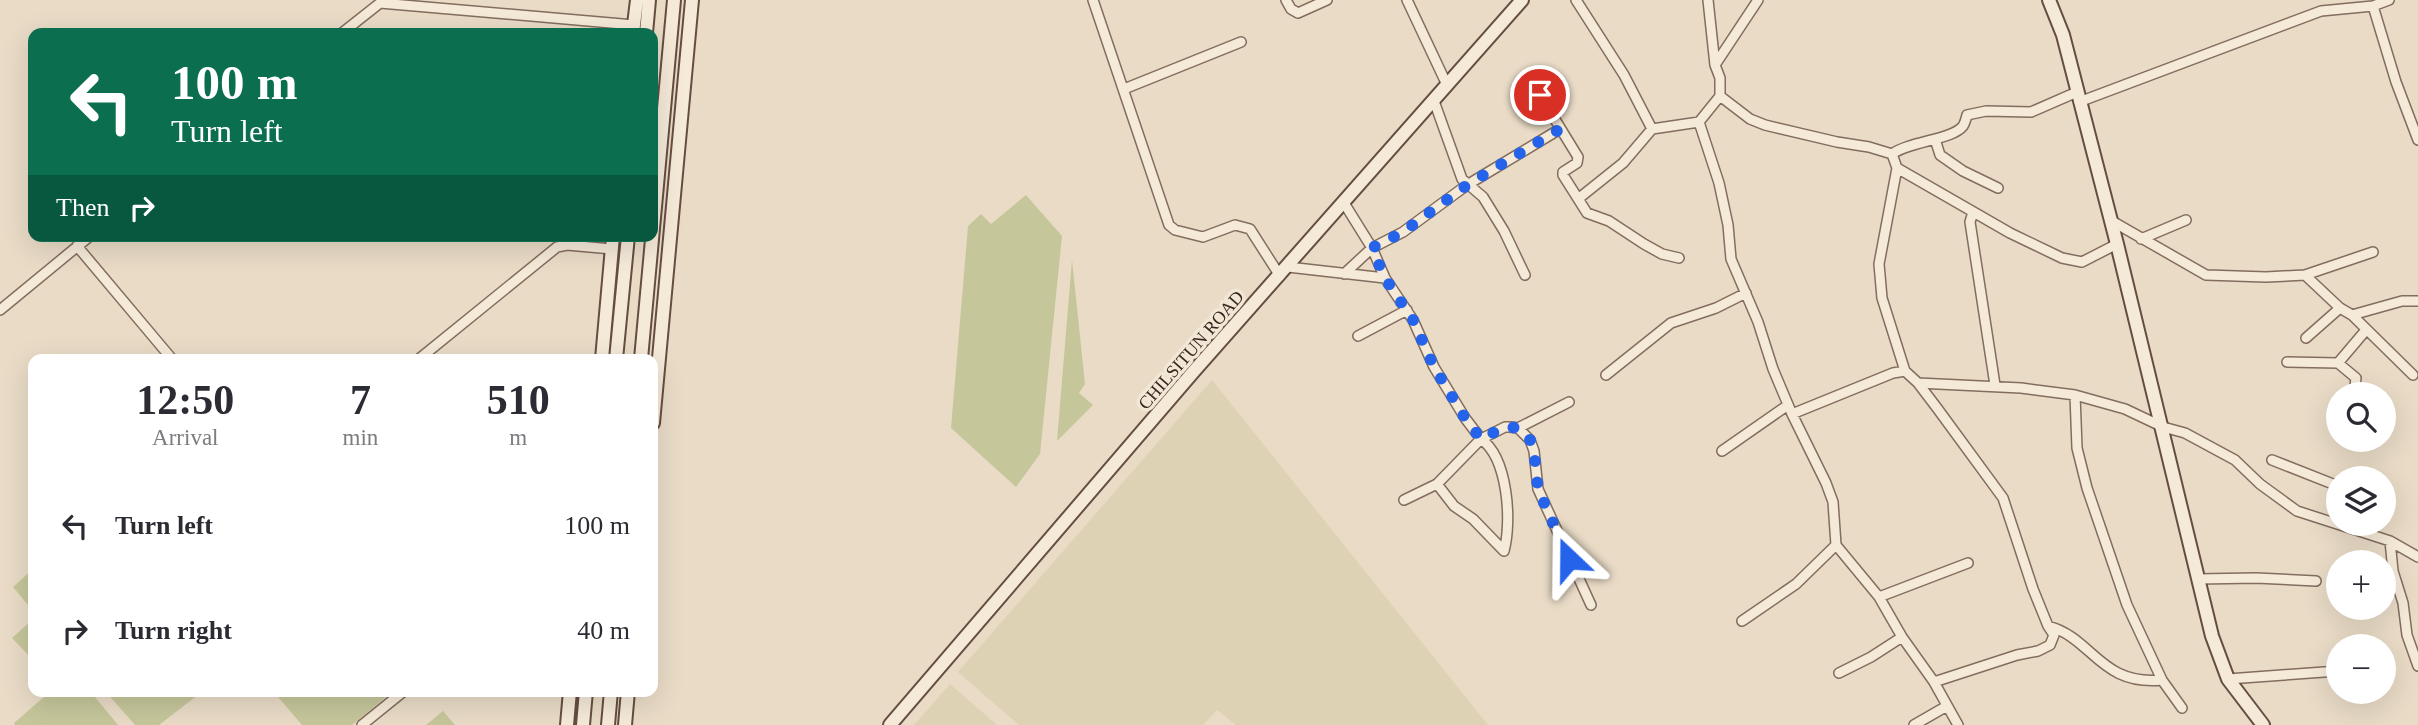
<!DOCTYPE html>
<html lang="en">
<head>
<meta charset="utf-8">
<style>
  body { margin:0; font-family:"Times New Roman",serif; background:#f2f2f3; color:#2b2b33; height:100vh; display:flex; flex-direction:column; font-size:26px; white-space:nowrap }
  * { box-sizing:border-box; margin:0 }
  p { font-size:23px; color:#7c7c81 }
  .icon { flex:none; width:38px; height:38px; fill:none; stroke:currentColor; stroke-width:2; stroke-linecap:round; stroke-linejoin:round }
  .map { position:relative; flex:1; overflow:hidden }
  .sheet { position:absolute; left:28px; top:354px; width:630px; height:343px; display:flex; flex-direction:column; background:#fff; border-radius:14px; box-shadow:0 7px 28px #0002 }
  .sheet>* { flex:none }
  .banner { position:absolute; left:28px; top:28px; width:630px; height:214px; border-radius:14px; box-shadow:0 7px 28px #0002; background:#0b6e4f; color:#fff; overflow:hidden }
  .controls { position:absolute; left:2326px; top:382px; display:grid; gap:14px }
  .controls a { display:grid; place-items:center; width:70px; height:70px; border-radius:50%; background:#fff; box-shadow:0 7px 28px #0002; font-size:35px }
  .pin { position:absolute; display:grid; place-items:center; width:60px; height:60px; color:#fff; margin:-30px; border:4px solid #fff; border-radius:50%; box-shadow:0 2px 7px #0007 }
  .me { position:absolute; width:77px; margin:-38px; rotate:337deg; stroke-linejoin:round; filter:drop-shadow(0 0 5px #0008) }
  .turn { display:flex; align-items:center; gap:24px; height:147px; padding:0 28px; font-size:32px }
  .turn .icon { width:91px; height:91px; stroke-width:2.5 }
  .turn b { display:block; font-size:49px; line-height:60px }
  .then { display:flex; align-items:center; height:66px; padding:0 28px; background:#0003; gap:14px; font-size:26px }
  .eta { display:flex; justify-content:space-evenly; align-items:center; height:119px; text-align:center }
  .eta b { font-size:42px; font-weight:600; line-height:49px }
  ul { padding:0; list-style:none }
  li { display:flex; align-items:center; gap:21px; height:105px; padding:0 28px }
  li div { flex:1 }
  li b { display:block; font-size:26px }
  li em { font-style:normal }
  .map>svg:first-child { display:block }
  .farmland { fill:#ded2b4 }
  .green { fill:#c6c69b }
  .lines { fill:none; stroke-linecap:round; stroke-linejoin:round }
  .street-casing { stroke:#836d5e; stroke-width:12 }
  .secondary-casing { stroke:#654e41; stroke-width:16 }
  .street { stroke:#f5e9d8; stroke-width:9 }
  .secondary { stroke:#f5e9d8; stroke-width:12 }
  .route { stroke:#2563eb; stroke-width:12; stroke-dasharray:0 21.6 }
  .labels { text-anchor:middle; stroke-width:7; stroke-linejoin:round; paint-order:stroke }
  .street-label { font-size:18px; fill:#352720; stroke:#f2e6d5 }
</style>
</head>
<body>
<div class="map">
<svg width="2418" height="725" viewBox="0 0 2418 725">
  <rect width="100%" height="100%" fill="#e9dbc6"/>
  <path class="farmland" d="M1212,380L1488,725H1236L1217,710L1203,725H1019L958,672Z
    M950,684L997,725H914Z"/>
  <path class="green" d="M1026,195L1062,236L1040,454L1016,487L951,428L968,226L981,214L991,224Z
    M1072,260L1085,384L1079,393L1093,405L1057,441Z
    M33,569V611L13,587Z
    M31,621L33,624V660L12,638Z
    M51,691H90L118,725H15L14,723Z
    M105,691H203L159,725H135Z
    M273,691H393L352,725H302Z
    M443,711L455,725H426Z"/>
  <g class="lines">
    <g class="street-casing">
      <path id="street" d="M1093,0L1169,225L1175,230L1203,237L1235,225L1250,229L1280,276
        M1286,0L1291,9L1298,13L1327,0
        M1407,0L1447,85
        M1576,0L1624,75L1652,129
        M2373,6L2396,82L2418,140
        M342,33L380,3L634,25
        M1715,65L1758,0
        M1124,89L1241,42
        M1540,95L1578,157L1577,163L1563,172V175L1587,213L1609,221L1644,244L1662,254L1679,258
        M1720,96L1750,119L1765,125L1837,142L1869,147L1892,154L1897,168L2010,233L2062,258L2082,262L2117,244
        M1434,101L1462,179L1483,197L1504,231L1525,275
        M2079,102L2321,11L2373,6L2389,0
        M1699,122L1719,183L1728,225L1731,259L1758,322L1773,369L1792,414L1826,483L1833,502L1836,545L1879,597L1902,637L1934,682L1958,725
        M1935,139L1940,155L1963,171L1998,188
        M1892,154C1910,141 1952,140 1963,126C1965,123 1966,119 1967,115L1986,111L2031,112L2077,92
        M1897,168L1879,264L1882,298L1905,371
        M1578,199L1623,163L1652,129L1699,122L1720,96V78L1715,65L1708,0
        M1344,203L1372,248L1385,278L1413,320L1434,367L1465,418L1481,439L1437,484L1404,500
        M1973,212L1970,222L1995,385
        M2110,220L2206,275L2266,277L2305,275L2373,252
        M2141,239L2186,220
        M77,246L172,359
        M1288,267L1385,278
        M1344,274L1372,248L1403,232L1467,185L1560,129
        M2305,275L2340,308L2352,315L2413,375
        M0,310L90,236
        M2352,315L2402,301H2418
        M1358,336L1407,310
        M2306,338L2340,308
        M419,359L557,247L567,245L612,249
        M2287,362L2338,363L2356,378L2354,394
        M2338,363L2366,330
        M1606,375L1671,323L1716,308L1746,293
        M1918,383L2021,388L2075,395L2125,409L2163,427L2185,433L2235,460L2260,484L2297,511L2390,541L2418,557
        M2075,395L2077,448L2087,488L2127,605L2162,680L2182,708
        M1792,414L1893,373L1905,371L1918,383L1937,408L2003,498L2033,589L2048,626L2054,635L2050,645L2038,651L2017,655L1934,682
        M1518,428L1569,402
        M1722,451L1788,405
        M2272,460L2338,486
        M1437,484L1454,506L1473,519L1504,551
        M2390,541L2393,571L2403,603L2407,635L2418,666
        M1504,551C1512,521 1508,458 1481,439L1505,427H1510L1518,428L1530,440L1534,451L1538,489L1591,605
        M2198,579L2256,578L2316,581
        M1879,597L1968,563
        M1742,621L1796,584L1836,545
        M2048,626C2093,638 2100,686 2162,680
        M1839,673L1871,657L1902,637
        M2228,679L2338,671
        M362,725L404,691
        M1914,725L1947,706"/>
    </g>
    <g class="secondary-casing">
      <path id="secondary" d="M2049,0L2063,35L2117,244L2212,636L2228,679L2263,725
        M633,33L637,0
        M646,33L649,0
        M602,359L613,236
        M616,359L628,236
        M641,359L674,0
        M653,423L692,0
        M567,725L570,691
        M583,725L586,691
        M608,725L611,691
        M625,725L628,691
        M890,725L1194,371L1522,0"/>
    </g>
    <use href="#street" class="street"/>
    <use href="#secondary" class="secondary"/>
  </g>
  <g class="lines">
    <path class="route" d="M1540,95L1560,129L1467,185L1403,232L1372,248L1385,278L1413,320L1434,367L1465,418L1481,439L1505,427H1510L1518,428L1530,440L1534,451L1538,489L1569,559"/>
  </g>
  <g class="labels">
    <g class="street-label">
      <text transform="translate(1191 350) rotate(-49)" y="6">CHILSITUN ROAD</text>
    </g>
  </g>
</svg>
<div class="controls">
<a><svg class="icon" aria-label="search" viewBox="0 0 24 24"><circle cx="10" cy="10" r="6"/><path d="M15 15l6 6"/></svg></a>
<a><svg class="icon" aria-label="layers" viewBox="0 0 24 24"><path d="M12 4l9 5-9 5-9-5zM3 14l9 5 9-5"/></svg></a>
<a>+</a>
<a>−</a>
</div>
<div class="pin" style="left:1540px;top:95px;background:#d93025"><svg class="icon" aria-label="arrive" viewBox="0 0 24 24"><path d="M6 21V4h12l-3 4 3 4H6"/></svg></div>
<svg class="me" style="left:1569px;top:559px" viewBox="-20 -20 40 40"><path d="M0-17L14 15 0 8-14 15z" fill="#2563eb" stroke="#fff" stroke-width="4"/></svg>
<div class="banner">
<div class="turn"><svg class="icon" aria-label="left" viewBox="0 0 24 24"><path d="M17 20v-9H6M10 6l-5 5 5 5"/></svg><div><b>100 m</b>Turn left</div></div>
<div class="then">Then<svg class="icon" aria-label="right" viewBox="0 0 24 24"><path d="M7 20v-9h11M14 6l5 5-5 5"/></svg></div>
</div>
<section class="sheet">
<div class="eta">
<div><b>12:50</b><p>Arrival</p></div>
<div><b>7</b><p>min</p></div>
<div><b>510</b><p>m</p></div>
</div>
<ul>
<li><svg class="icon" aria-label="left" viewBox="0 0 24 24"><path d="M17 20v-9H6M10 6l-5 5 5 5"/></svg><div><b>Turn left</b></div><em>100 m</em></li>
<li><svg class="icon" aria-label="right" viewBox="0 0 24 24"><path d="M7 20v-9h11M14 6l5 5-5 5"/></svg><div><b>Turn right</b></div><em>40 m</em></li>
</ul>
</section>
</div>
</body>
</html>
